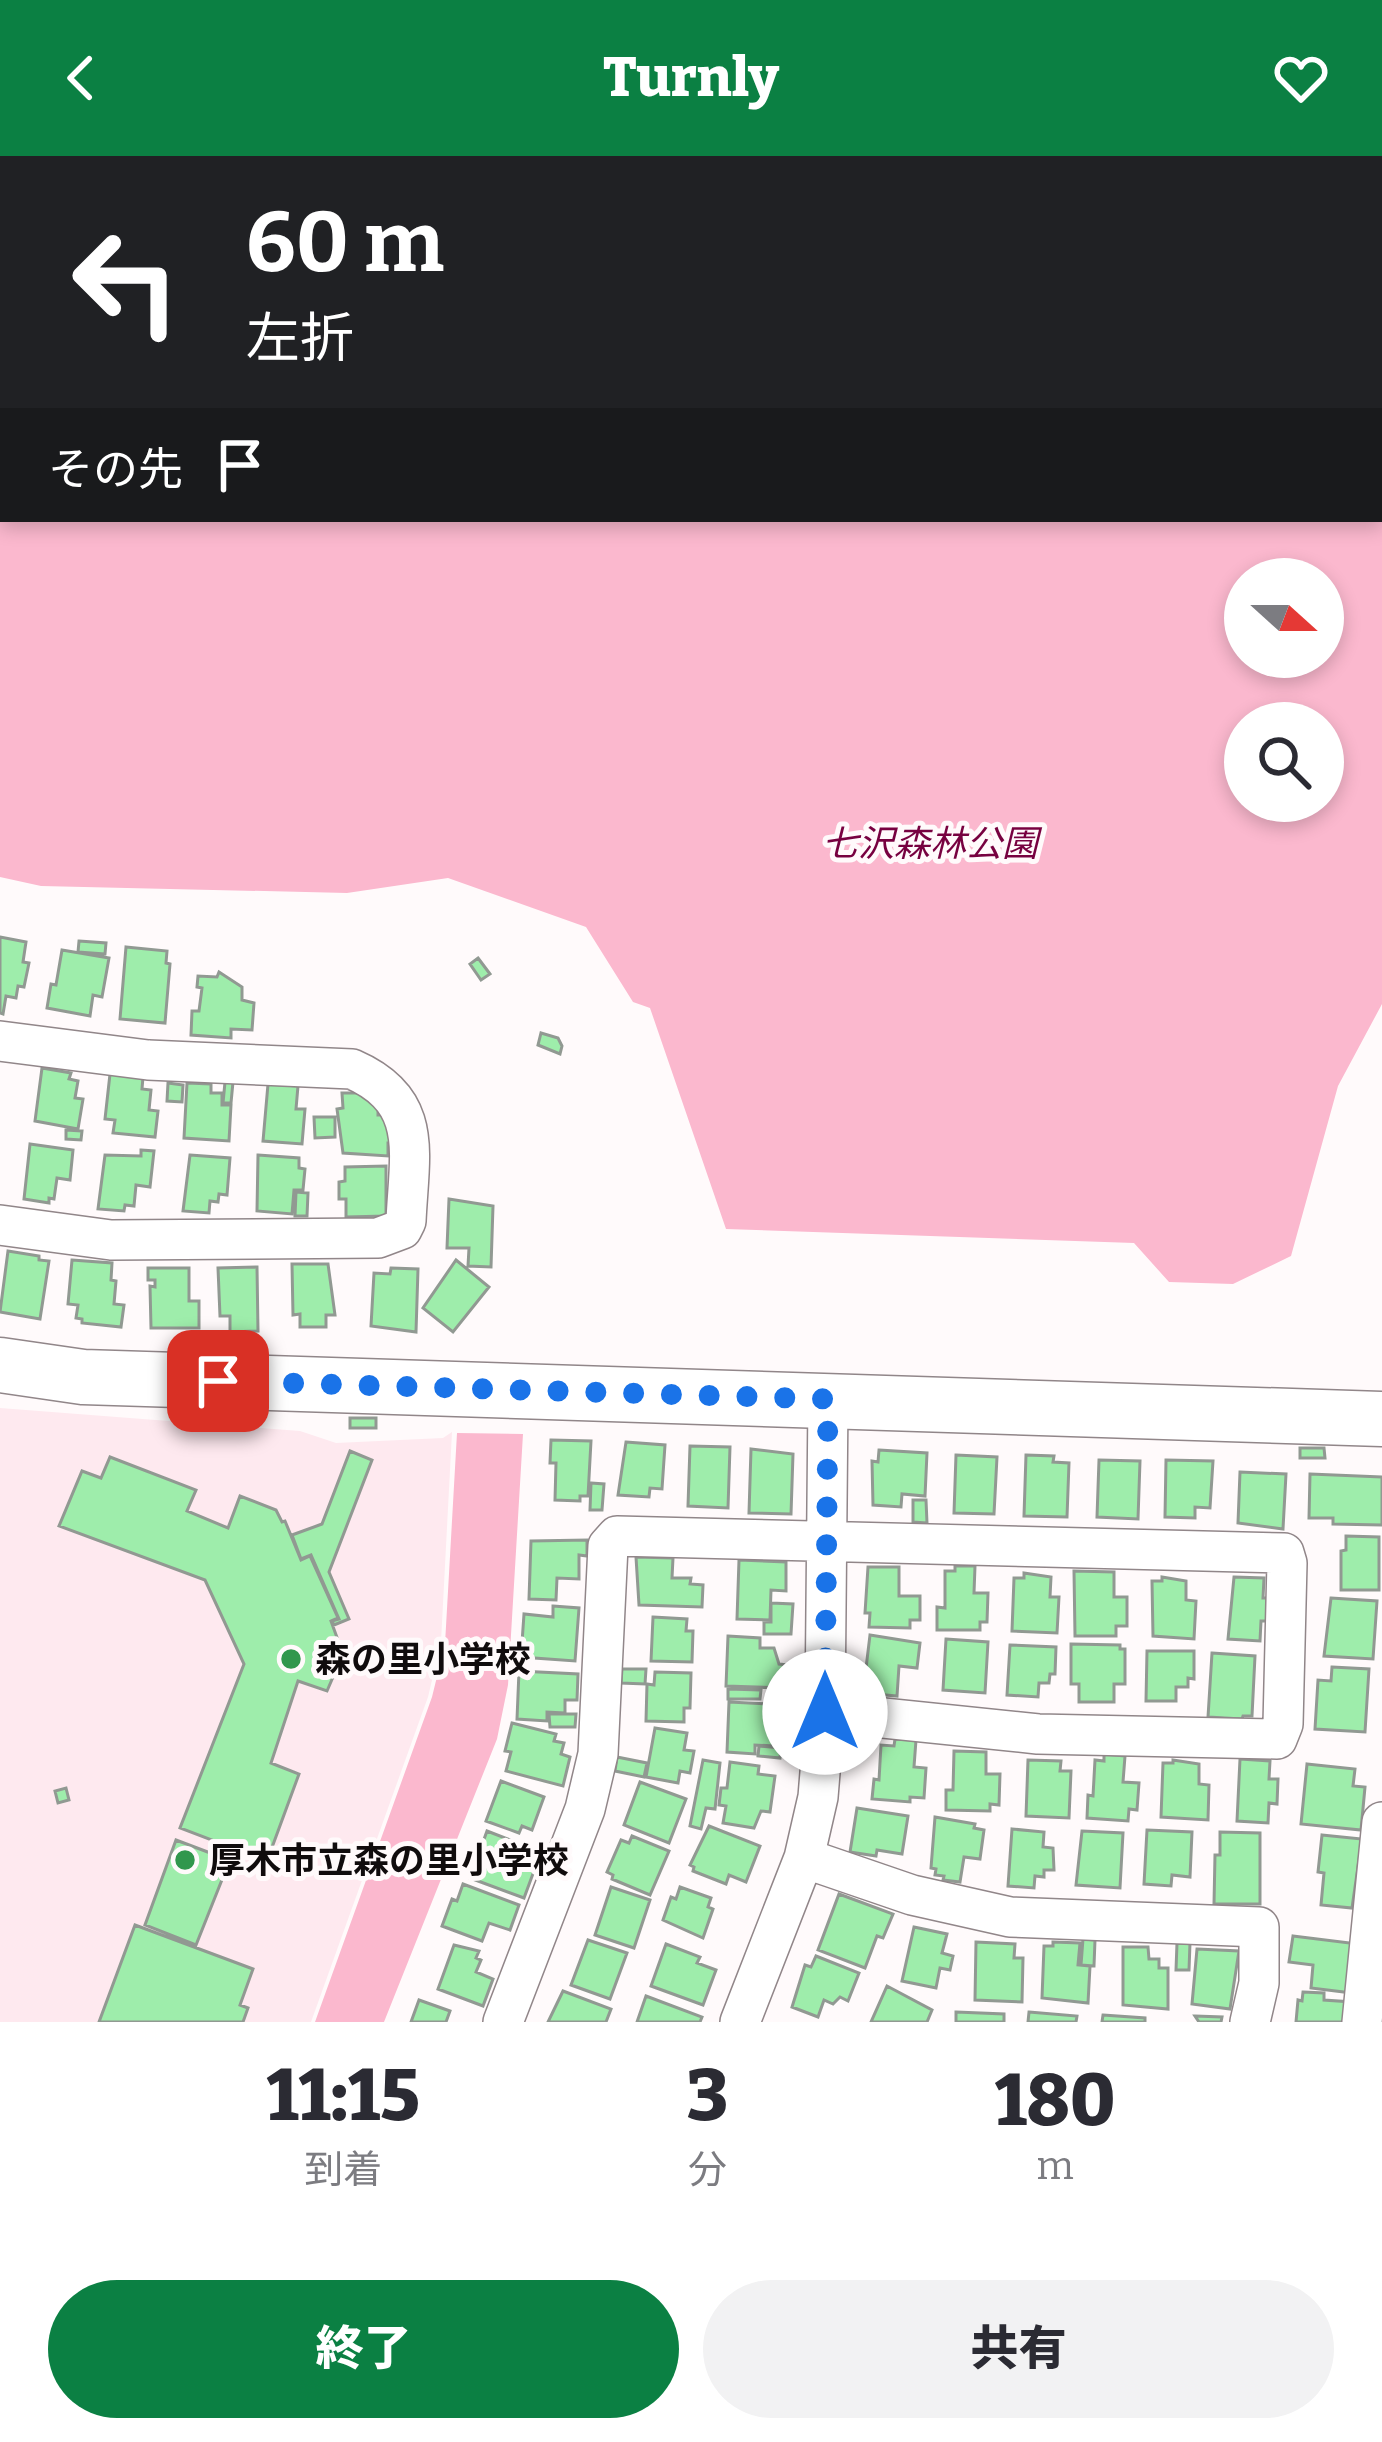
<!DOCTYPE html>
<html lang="ja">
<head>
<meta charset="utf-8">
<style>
  body { margin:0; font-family:Bitter,"Noto Sans JP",serif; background:#f2f2f3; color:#2b2b33; height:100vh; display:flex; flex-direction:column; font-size:45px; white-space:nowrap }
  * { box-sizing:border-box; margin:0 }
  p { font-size:39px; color:#7c7c81 }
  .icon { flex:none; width:66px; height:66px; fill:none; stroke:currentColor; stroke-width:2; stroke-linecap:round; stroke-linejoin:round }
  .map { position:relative; height:1866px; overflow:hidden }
  .panel { display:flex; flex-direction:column; background:#fff; flex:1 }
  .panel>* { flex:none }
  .hud { position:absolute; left:0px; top:0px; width:1383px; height:366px; box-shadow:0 6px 18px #0003; background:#202124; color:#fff; overflow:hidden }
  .needle { width:78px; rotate:111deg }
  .controls { position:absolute; left:1224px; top:402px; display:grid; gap:24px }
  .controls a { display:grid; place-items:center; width:120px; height:120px; border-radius:50%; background:#fff; box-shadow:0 6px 18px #0003; font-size:60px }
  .pin { position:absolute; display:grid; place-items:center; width:102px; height:102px; color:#fff; margin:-51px; border-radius:24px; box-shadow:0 6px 18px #0006 }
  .me { position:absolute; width:132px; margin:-66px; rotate:0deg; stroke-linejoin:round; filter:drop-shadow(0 0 9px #0008) }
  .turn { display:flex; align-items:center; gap:42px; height:252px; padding:0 48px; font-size:54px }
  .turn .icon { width:156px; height:156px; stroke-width:2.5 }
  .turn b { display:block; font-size:84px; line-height:102px }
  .then { display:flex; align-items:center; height:114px; padding:0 48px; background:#0003; gap:24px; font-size:45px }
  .eta { display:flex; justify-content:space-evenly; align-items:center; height:204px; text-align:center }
  .eta b { font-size:72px; font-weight:800; line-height:84px }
  .cta { display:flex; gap:24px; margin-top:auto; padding:24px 48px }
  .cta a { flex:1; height:138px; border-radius:72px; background:#0b8043; color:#fff; font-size:48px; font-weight:800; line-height:138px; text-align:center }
  .cta a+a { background:#f2f2f3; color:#2b2b33 }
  header { display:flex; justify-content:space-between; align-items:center; height:156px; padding:0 48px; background:#0b8043; color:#fff; font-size:54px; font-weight:800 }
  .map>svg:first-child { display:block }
  .built { fill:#fee9ef }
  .green { fill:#fbb8ce; fill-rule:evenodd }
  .building { fill:#9eedab; stroke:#919992; stroke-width:3 }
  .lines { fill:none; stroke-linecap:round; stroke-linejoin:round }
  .street-casing { stroke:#918689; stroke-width:42 }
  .secondary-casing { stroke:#918689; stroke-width:57 }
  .street { stroke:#fff; stroke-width:39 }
  .secondary { stroke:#fff; stroke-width:54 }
  .route { stroke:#1a73e8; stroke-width:21; stroke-dasharray:0 37.8 }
  .poi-dot { fill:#31974d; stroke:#fffafb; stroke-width:4.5 }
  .labels { text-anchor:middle; stroke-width:10; stroke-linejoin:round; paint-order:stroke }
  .park-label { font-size:36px; font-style:italic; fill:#770140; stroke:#fffafb }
  .poi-label { font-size:36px; font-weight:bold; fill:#100c0d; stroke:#fffafb; text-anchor:start }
</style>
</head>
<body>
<header><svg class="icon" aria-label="back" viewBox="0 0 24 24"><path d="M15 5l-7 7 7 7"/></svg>Turnly<svg class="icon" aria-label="heart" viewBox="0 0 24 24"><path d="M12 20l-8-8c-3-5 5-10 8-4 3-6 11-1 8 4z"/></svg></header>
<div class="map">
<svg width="1382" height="1866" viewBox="0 0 1382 1866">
  <rect width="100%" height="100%" fill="#fffafb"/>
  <path class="built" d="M0,1252L300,1275L336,1287L443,1282L452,1276L441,1486L428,1541L311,1866H0Z"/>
  <path class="green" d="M0,0H1382V848L1338,930L1291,1100L1233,1128L1169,1126L1134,1087L726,1073L650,852L633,846L586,771L448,722L347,737L41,730L0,721ZM3,3H1380V363H3ZM1323,423V501H1245V423ZM1323,567V645H1245V567Z
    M457,1277L523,1278L508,1529L497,1583L384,1866H315L432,1541L445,1488Z"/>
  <path class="building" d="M0,781L26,786L23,806L29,807L24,831L18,830L16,842L6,840L3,858L0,857Z
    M79,785L106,787L105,798L78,796Z
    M126,791L167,795L166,807L170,808L165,867L120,863Z
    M62,794L109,802L102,841L93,839L90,860L47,852L51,828L56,829Z
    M478,802L490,818L481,824L470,808Z
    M219,816L242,831V844L254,847L252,874L231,873V882L191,879L192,855H199L202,832L197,831L198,820L217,821Z
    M541,877L558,882L562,890L560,898L538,889Z
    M42,912L71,917L69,923L78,925L75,942L83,943L78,973L35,965Z
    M110,918L143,921L142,933L151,934L149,954L158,955L155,981L113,977L115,964L105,963Z
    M225,926H233L231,947H223Z
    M168,927L183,929L182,946L167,945Z
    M187,927L211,928V937H222V949H231L229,985L184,982Z
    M268,928L298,930L296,953H305L302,988L263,985Z
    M342,937H370L378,947V959H389L394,987H388V1000L343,997L337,953L343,952Z
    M314,961H335V981L315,982Z
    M66,974L82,975L81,984L66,983Z
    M30,988L73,994L70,1024L57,1022L54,1043L49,1042V1047L24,1043Z
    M141,994L154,995L150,1031L136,1029L134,1050L125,1049L124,1055L98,1053L105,999L141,1000Z
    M190,999L230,1002L227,1039L219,1038L218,1046L210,1045L209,1057L183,1055Z
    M258,999L299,1002V1012L305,1013L303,1034H294L292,1058L257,1055Z
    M386,1010V1060L346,1061V1043H339V1026L345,1025V1011Z
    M296,1036L308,1037L307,1060H295Z
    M449,1043L493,1050L491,1111L468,1110L469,1092H447Z
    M8,1095L39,1100V1104L49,1105L40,1163L0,1156Z
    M72,1104L112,1107L111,1124L116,1125L114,1148L124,1149L121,1171L82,1167V1163L76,1162L78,1149L68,1148Z
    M456,1104L489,1131L453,1176L423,1152Z
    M292,1108H328L335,1159H326V1171H300V1158L293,1159Z
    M257,1111L258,1175L230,1176V1160H220L218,1112Z
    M148,1112H189V1145H199V1172H151L150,1130L155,1131V1124H148Z
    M391,1112L418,1113L416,1176L371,1170L374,1117L390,1118Z
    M350,1262H376V1272H350Z
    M551,1284L591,1285L588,1340H580V1345L555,1344L556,1307H550Z
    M626,1286L665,1289L662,1333L650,1332L649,1341L618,1339Z
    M690,1290L730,1291L728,1352L688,1350Z
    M1300,1292H1324L1325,1302H1300Z
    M751,1293L793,1298L791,1358L749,1357Z
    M879,1294L927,1297L925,1340L902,1338L901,1351L873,1349L872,1305L878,1306Z
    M350,1295L372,1304L329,1416L349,1463L334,1469L332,1465L339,1463L311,1399L301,1403L292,1379L322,1368Z
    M956,1299L997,1301L994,1358L954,1357Z
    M1026,1299L1054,1300L1053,1306L1069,1307L1067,1361L1024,1360Z
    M110,1301L196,1334L187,1355L228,1372L240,1340L276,1354L282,1366L285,1365L301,1404L310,1400L338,1462L331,1465L343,1498L327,1535L298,1525L271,1607L299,1618L267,1705L180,1672L244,1508L205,1424L59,1370L82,1315L101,1322Z
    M1099,1304L1140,1305L1138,1363L1097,1361Z
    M1166,1304L1213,1305L1210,1352L1195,1351V1362L1165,1361Z
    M1240,1316L1286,1318L1283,1373L1238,1367Z
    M1310,1318L1382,1321V1369L1333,1368V1362H1309Z
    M591,1327L604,1328L602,1354H590Z
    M913,1344H926L927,1367L913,1366Z
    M1346,1380L1379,1381V1434H1341V1395L1346,1394Z
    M587,1384V1400L579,1399V1423L557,1422L556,1444L529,1443L531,1385Z
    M636,1401L673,1402L672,1422H691L690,1428L703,1429L702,1451L639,1449Z
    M739,1404L786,1406V1435L771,1434L770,1464L737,1463Z
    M955,1410H975L974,1437H988L987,1466H980V1474H937V1451L945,1452V1415H955Z
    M868,1411H899V1440H920V1464H910V1472L869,1471L870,1457H865Z
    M1074,1415L1114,1416V1441H1127V1470H1116V1480H1075Z
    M1024,1417L1051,1421L1050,1441H1059L1057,1477L1012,1475L1014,1422H1024Z
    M1162,1421L1186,1425V1444L1196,1445L1194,1483L1153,1480L1152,1425H1162Z
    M1234,1421L1264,1422L1263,1442H1269L1267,1465H1261L1260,1485L1228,1483Z
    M1331,1442L1377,1445L1373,1503L1324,1500Z
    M771,1447L793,1448L791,1478H764V1466H771Z
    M553,1450L579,1452L575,1505L521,1501L524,1458L553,1461Z
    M653,1461L687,1463L686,1475H693L692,1506L651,1505Z
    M870,1479L920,1487L917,1512L899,1510L897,1540L863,1537Z
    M728,1480L760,1482V1492H774L779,1508L789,1509V1532L726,1530Z
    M946,1483L988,1486L985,1537L943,1534Z
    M1071,1488L1120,1489V1493H1125V1528H1114V1546H1079V1528H1071Z
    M1010,1489L1056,1491L1055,1518H1050L1049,1527H1039L1038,1541L1007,1539Z
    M1147,1495H1194V1523L1188,1522V1531H1176V1545H1146Z
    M1212,1497L1255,1500L1252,1560H1243L1242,1563L1208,1561Z
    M1332,1511L1369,1513L1365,1576L1315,1573L1318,1524L1331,1525Z
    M622,1513H646L645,1528L621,1527Z
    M519,1515L578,1518L577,1544H565V1557L547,1556V1565L517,1563Z
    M655,1516L691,1517L690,1552H684V1566L646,1565L647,1528L654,1529Z
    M728,1533L761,1534L760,1543H728Z
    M729,1546L787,1549L786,1578L774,1577V1590L755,1589V1598L727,1596Z
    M549,1558H576L575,1571H550Z
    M512,1567L556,1578L554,1585L564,1587L561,1598L570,1601L563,1630L506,1615L511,1596L505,1595Z
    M655,1572L687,1577L684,1594L694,1595L690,1617L680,1615L678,1627L646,1621Z
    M895,1583L916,1584L914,1611L926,1612L924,1642L910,1641V1646L872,1643L874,1623L879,1624L881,1589L894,1590Z
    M759,1590L781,1592L780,1602L758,1600Z
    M954,1595L986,1596V1618H1000L999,1649L990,1648V1655L946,1654V1634H953Z
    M1104,1598L1125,1600L1123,1626L1139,1627L1137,1654L1129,1653L1128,1665L1087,1662L1088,1639L1093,1640L1095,1604L1104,1605Z
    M617,1601L647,1607L644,1621L615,1615Z
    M1240,1603L1270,1605L1269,1623H1278L1277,1648L1269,1647L1268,1667L1237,1665Z
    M703,1604L720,1607L715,1653L706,1652L701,1673L690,1670Z
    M1028,1604L1061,1605L1060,1615H1071L1069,1662L1026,1660Z
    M1173,1604L1199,1608V1628L1209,1629L1208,1664L1161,1661L1163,1607H1173Z
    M730,1606L759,1610L758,1618L775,1620L770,1656L761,1655L754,1672L723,1667L726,1650L719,1649L721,1632H727Z
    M1307,1608L1355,1613L1353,1630L1365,1631L1361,1674L1301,1668Z
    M501,1625L544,1641L532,1674L522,1670L519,1677L486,1665Z
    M640,1626L686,1643L669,1687L624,1669Z
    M66,1632L69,1644L58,1647L55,1635Z
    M857,1652L908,1660L902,1698L877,1694L876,1700L850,1696Z
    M935,1661L975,1668L974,1672L984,1674L980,1703L964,1701L960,1726L943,1724L944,1720L935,1719L936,1713L931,1712Z
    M709,1670L760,1690L746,1726L729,1719L726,1728L693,1715L694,1711L690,1709Z
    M1012,1673L1044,1676L1043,1691L1053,1692L1054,1714H1044V1721L1035,1720L1034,1732L1008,1730Z
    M1147,1674L1192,1676L1190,1721L1172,1719L1171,1730L1144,1728Z
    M487,1675L513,1685L510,1692L527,1698L523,1711L534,1715L524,1742L470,1722Z
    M1082,1675L1123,1677L1120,1732L1076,1729Z
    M1220,1676L1260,1677V1748H1214L1215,1699H1220Z
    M1322,1679L1362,1683L1352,1752L1321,1749L1324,1717L1318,1716Z
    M632,1680L669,1695L650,1739L612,1723L613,1719L607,1716L621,1684L629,1687Z
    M176,1684L213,1698L217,1689L233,1696L196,1789L145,1769Z
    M463,1728L519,1749L510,1774L489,1767L482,1785L442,1770L452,1743L457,1745Z
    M611,1731L650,1744L634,1792L595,1779Z
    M680,1731L711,1742L708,1751L713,1753L703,1782L663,1764L671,1741L676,1743Z
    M839,1738L893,1758L883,1782L877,1780L865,1812L818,1794Z
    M135,1769L253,1813L240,1849L248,1852L243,1866H99Z
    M914,1771L947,1778L942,1797L953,1800L950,1814L940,1812L936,1832L902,1825Z
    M1293,1780L1358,1788L1352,1837L1311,1832L1313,1809L1289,1806Z
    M1083,1783L1095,1784L1094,1810L1081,1809Z
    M588,1784L627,1797L610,1843L571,1829Z
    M976,1786L1015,1788L1014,1802H1023L1022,1846L975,1844Z
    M1053,1786L1080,1787L1078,1809L1090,1810L1088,1847L1042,1842L1044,1790H1053Z
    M1177,1787H1190L1189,1814H1176Z
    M666,1788L700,1801L697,1807L716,1814L703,1849L651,1830Z
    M454,1789L479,1795L476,1802L481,1804L476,1816L493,1823L483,1850L438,1833Z
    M1123,1791H1148L1149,1803H1159V1812H1168V1853L1123,1849Z
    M1197,1793L1239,1795L1230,1853L1192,1848Z
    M816,1800L859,1817L848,1845L840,1841L833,1848L824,1844L818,1861L792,1851L805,1809L811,1811Z
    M887,1830L932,1854L927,1866H871Z
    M563,1835L611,1853L606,1866H548Z
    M1303,1836L1324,1837V1844L1352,1846L1350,1866H1296L1298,1844L1302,1845Z
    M646,1840L702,1861L700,1866H637Z
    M419,1844L450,1855L446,1866H411Z
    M956,1856L1004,1858V1866H956Z
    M1029,1856L1077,1860L1076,1866H1028Z
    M1103,1859L1145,1862V1866H1102Z
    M1195,1860L1222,1861L1221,1866H1199Z"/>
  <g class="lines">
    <g class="street-casing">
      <path id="street" d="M0,885L148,904L352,913C425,945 409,997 406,1065L402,1073L378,1082L111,1084L0,1069
        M804,1702L912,1739L1010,1761L1259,1771V1827L1250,1866
        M503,1866L585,1653L598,1598L608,1390L617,1380L1284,1397L1287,1407L1283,1568L1277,1583L1038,1578L825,1556
        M740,1866L804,1702L818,1641L825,1556L828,1243
        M1362,1866L1382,1666"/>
    </g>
    <g class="secondary-casing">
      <path id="secondary" d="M0,1209L83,1221L1382,1263"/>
    </g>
    <use href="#street" class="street"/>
    <use href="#secondary" class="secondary"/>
  </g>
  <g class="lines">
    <path class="route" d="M218,1225L828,1243L825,1556"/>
  </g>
  <g class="poi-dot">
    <circle cx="291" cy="1503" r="12"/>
    <circle cx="185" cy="1704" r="12"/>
  </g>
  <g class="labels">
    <g class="park-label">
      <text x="930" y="700">七沢森林公園</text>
    </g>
    <g class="poi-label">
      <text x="315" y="1516">森の里小学校</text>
      <text x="209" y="1717">厚木市立森の里小学校</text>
    </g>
  </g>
</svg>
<div class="controls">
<a><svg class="needle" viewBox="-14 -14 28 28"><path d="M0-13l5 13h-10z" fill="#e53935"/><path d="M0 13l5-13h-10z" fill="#7c7c81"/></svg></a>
<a><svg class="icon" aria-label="search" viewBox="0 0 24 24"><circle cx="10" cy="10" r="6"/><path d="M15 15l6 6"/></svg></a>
</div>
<div class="pin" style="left:218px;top:1225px;background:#d93025"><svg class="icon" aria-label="arrive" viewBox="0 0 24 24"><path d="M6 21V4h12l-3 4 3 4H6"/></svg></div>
<svg class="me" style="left:825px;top:1556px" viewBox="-20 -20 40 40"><circle r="19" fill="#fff"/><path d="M0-13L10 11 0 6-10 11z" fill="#1a73e8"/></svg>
<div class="hud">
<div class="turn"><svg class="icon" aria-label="left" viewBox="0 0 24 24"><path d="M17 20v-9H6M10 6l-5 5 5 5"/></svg><div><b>60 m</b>左折</div></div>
<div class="then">その先<svg class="icon" aria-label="arrive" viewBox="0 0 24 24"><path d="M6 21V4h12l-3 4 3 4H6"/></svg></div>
</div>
</div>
<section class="panel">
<div class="eta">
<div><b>11:15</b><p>到着</p></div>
<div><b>3</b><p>分</p></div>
<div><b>180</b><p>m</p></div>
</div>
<div class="cta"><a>終了</a><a>共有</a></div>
</section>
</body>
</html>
